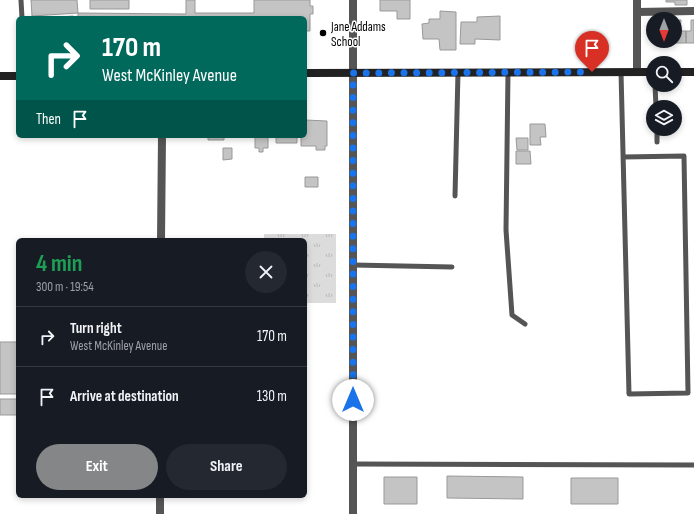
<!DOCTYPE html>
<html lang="en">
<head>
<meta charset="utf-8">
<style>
  body { margin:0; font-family:"Sofia Sans Condensed",sans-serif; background:#242831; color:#f1f3f6; height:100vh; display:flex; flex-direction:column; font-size:15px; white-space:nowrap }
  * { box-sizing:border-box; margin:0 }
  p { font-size:13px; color:#9ea1a6 }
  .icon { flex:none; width:22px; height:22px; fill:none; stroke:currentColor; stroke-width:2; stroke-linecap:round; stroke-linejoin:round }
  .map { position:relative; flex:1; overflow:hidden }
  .sheet { position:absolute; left:16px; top:238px; width:291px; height:260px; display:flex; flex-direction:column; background:#171b24; border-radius:6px; box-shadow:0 2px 6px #0003 }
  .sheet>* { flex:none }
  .top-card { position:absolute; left:16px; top:16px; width:291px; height:122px; border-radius:6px; box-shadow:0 2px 6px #0003; background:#00695c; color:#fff; overflow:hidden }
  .needle { width:26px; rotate:180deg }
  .tools { position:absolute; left:646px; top:12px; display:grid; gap:8px }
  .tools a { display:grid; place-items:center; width:36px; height:36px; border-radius:50%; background:#171b24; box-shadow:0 2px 6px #0003; font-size:20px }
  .pin { position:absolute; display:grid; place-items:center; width:34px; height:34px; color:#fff; margin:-41px -17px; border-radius:50% 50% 50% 0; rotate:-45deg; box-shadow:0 0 4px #0007 }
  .pin .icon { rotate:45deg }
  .me { position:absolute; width:44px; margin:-22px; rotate:0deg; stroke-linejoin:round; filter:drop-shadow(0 0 3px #0008) }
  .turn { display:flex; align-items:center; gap:14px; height:84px; padding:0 20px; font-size:18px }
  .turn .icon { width:52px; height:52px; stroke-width:2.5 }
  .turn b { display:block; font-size:28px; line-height:34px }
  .then { display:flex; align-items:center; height:38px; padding:0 20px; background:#0003; gap:8px; font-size:15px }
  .round { display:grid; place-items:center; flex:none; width:42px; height:42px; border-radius:21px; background:#242831 }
  .head { display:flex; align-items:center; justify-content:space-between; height:68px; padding:0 20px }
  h1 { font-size:24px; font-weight:700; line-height:30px; color:#1e9e55 }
  .primary-button { display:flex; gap:8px; margin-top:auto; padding:8px 20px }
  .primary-button a { flex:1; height:46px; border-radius:24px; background:#858687; color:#fff; font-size:16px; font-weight:700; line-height:46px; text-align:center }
  .primary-button a+a { background:#242831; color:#f1f3f6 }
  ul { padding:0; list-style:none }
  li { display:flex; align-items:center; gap:12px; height:60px; padding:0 20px; border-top:1px solid #363941 }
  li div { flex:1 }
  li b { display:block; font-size:15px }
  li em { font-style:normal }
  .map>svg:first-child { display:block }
  .grass { fill:url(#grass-tufts) }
  .building { fill:#c4c4c4; stroke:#999 }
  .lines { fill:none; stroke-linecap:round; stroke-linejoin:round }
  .service { stroke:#555; stroke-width:5 }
  .minor { stroke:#555; stroke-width:8 }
  .secondary { stroke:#222; stroke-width:8 }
  .route { stroke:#1a73e8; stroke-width:7; stroke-dasharray:0 12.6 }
  .poi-dot { fill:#000; stroke:#fff; stroke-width:1.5 }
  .labels { text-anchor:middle; stroke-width:3; stroke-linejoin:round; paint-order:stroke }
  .poi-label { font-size:13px; fill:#000; stroke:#fff; text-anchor:start }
</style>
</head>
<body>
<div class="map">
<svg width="694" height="514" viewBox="0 0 694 514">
  <defs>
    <pattern id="grass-tufts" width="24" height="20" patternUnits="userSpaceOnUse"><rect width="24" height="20" fill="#dcdcdc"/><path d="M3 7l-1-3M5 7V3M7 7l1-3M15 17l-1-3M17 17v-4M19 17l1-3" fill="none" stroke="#bbb"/></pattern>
  </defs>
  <rect width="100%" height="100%" fill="#fff"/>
  <path class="grass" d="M264,234H336V303H305V240H264Z"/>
  <path class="building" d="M31,0H77L78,13L32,16Z
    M90,0H129V9H90Z
    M186,0H195V13H254V0H310V6H313V14H310V31H305V18H78V13L186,14Z
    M380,0H410V19H397V11H380Z
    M666,0H687V5H675V2H666Z
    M440,11L456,12V50H440L439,39H423L422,24L429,23V19H440Z
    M73,16V18H49Z
    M500,16V40L475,39V44H460L461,22H477V17Z
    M675,20H681L680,31H686V43H663V41H675Z
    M691,20H694V43H686V31H691Z
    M305,120L327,121V146H325V150H316V146H301V136H305Z
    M530,124H545L546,137H540L541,145H530Z
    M208,136H224V140H208Z
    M255,136H268V148H263V152H259V148H255Z
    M276,136H297V143H276Z
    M516,138H528V150H517Z
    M223,148H232V159L223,160Z
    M516,151H530L531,164H516Z
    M305,177H318V187H305Z
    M0,342H18V394H0Z
    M0,399H18V415H0Z
    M447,476L523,477V499L447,498Z
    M384,477H417V504H384Z
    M571,478H618V504H571Z"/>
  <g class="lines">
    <path class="service" d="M21,0L22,18
      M508,72L506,230L512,315L525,324
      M621,72L629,394L688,393L684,156L623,157
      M655,85L656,107
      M657,129V142
      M455,196L458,72
      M353,265L452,267
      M353,464L694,465"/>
    <path class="minor" d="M353,0V514
      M637,0V72
      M637,12L694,11
      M161,240L162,136
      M160,514V496"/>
    <path class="secondary" d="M675,72H694
      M305,73L653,72
      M0,76H18"/>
  </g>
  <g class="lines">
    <path class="route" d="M353,400V73L592,72"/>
  </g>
  <circle class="poi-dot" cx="323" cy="33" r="4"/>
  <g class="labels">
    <g class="poi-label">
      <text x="331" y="31">Jane Addams<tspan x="331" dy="15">School</tspan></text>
    </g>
  </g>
</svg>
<div class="tools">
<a><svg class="needle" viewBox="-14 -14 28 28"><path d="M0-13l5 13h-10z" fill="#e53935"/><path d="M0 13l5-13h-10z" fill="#9ea1a6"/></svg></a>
<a><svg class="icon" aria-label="search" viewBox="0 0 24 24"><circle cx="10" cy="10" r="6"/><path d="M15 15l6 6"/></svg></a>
<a><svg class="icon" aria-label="layers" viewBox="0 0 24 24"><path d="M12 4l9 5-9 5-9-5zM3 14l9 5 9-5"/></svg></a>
</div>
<div class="pin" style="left:592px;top:72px;background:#d93025"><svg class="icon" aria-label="arrive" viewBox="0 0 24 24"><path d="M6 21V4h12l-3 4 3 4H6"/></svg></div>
<svg class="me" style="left:353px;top:400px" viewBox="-20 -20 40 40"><circle r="19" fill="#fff"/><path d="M0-13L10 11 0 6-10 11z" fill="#1a73e8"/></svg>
<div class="top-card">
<div class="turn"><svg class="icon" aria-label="right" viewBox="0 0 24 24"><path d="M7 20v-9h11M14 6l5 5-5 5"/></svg><div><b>170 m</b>West McKinley Avenue</div></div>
<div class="then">Then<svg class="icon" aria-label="arrive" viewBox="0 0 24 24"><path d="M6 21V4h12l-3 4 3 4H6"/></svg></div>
</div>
<section class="sheet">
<div class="head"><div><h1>4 min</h1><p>300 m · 19:54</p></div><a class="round"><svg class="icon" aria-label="close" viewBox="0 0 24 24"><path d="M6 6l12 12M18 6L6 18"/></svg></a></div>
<ul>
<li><svg class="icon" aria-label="right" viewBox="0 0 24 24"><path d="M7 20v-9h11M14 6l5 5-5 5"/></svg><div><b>Turn right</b><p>West McKinley Avenue</p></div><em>170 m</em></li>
<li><svg class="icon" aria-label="arrive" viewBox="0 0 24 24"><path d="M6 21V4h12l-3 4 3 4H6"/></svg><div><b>Arrive at destination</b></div><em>130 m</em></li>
</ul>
<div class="primary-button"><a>Exit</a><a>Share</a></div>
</section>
</div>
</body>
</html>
